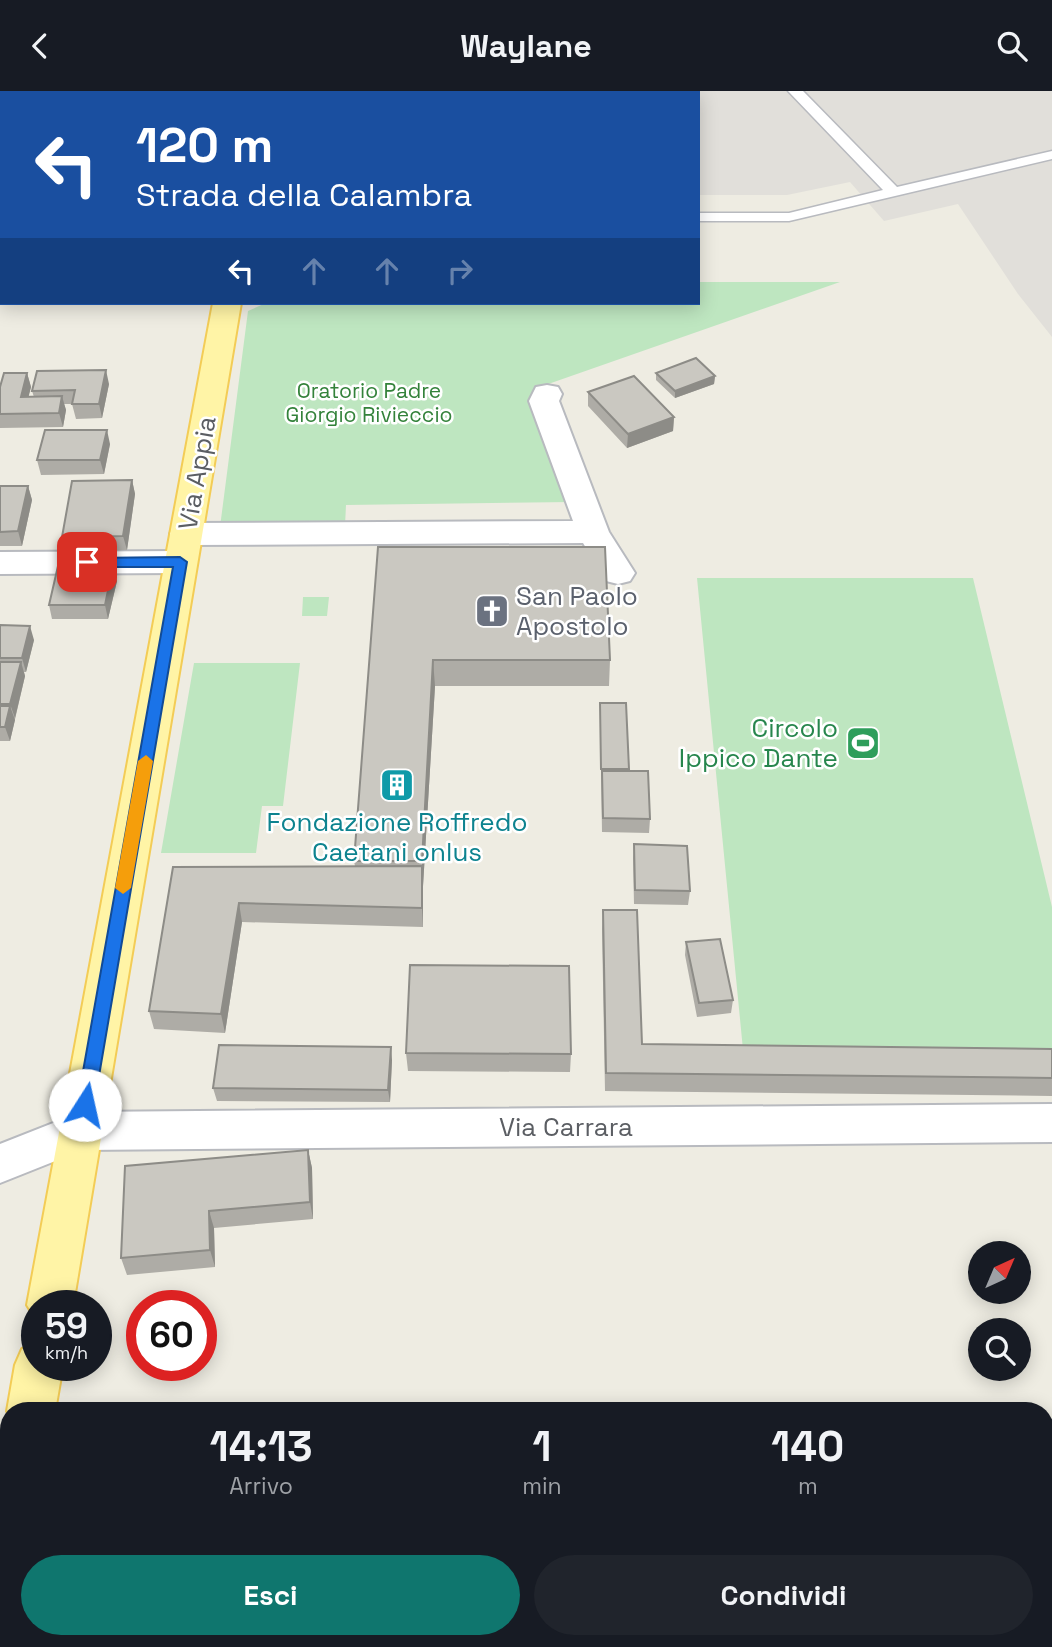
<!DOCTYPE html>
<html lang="it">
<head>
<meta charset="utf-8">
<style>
  body { margin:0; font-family:"Space Grotesk",sans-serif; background:#20242c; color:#f1f3f6; height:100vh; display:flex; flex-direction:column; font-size:26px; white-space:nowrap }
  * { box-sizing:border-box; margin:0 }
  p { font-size:23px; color:#9ea1a6 }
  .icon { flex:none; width:38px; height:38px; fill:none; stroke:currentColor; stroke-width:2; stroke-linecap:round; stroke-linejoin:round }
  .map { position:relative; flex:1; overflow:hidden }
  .drawer { position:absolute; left:0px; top:1311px; width:1054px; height:247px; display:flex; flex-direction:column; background:#171b24; border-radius:28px 28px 0 0; box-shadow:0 4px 18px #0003 }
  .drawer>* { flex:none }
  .banner { position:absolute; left:0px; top:0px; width:700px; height:214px; box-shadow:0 4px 18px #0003; background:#1a4fa0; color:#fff; overflow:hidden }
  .needle { width:46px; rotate:44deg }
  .controls { position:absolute; left:968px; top:1150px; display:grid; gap:14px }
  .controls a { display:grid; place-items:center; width:63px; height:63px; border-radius:50%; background:#171b24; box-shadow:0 4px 18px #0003; font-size:35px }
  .speed { position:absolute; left:21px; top:1199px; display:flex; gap:14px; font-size:35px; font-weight:700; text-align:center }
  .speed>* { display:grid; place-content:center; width:91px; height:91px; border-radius:50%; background:#171b24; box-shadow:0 4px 18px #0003; line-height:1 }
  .speed small { font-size:18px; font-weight:400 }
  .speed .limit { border:10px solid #d22; background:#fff; color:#111 }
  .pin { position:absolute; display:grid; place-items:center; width:60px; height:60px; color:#fff; margin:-30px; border-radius:14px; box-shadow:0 4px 10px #0006 }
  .me { position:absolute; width:77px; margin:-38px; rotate:10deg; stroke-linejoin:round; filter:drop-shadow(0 0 5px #0008) }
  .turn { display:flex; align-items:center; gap:24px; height:147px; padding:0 21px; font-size:32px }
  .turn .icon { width:91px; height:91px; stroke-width:2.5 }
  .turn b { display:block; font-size:49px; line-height:60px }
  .lanes { display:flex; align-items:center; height:66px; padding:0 21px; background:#0003; justify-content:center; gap:35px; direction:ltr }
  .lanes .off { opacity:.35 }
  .eta { display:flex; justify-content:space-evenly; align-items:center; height:119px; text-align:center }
  .eta b { font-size:42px; font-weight:700; line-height:49px }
  .button { display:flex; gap:14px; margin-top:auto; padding:14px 21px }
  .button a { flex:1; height:80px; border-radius:42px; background:#0f766e; color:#fff; font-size:28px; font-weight:700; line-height:80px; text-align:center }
  .button a+a { background:#20242c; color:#f1f3f6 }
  header { display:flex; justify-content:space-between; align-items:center; height:91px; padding:0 21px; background:#171b24; font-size:32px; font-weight:700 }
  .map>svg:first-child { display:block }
  .industrial { fill:#e1dfda }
  .green { fill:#bee6c0 }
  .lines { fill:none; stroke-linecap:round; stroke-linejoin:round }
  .service-casing { stroke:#b8babf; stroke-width:3 }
  .minor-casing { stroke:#b8babf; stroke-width:4 }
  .tertiary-casing { stroke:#b8babf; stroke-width:4 }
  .primary-casing { stroke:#f3cc56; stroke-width:4 }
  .service { fill:#fff; fill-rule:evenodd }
  .minor { fill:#fff; fill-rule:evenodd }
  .tertiary { fill:#fff; fill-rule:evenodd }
  .primary { fill:#fff4a6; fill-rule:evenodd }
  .wall { fill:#aeaca6 }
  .shaded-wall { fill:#8d8c87 }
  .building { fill:#cac8c1; stroke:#8d8c87; stroke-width:2 }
  .route { fill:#1a73e8; stroke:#114b97; stroke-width:2 }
  .slow { fill:#f59e0b }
  .labels { text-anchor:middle; stroke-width:5; stroke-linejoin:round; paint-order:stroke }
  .far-park-label { font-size:21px; fill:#33823a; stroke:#fff }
  .street-label { font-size:26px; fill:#5b5e63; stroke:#fff }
  .worship-label { font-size:26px; fill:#5b616d; stroke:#fff; text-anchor:start }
  .leisure-label { font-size:26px; fill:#27864d; stroke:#fff; text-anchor:end }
  .culture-label { font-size:26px; fill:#0d838f; stroke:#fff }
</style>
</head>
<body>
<header><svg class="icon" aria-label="back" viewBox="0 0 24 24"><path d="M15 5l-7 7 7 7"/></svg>Waylane<svg class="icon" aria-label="search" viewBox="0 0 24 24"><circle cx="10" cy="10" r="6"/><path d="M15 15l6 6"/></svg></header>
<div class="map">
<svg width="1052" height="1556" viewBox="0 0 1052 1556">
  <rect width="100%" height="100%" fill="#eeece2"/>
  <path class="industrial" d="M291,0H1052V246L1018,203L958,113L884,130L850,91L787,104H698V2Z"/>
  <path class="green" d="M698,191H840L534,298L532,310L573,411L346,414L345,435L220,436L248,220L266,212H698Z
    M697,487H973L1052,816V972L744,969Z
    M303,506H329L327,525H302Z
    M194,572H300L283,715H262L256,762H161Z"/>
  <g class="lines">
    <g class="service-casing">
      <path id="service" d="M788,0H803L897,96L1052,60V68L789,130H698V122H789L883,99Z"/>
    </g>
    <g class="minor-casing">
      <path id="minor" d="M547,294L558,296L562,303L559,310L609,441L635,482L630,490L618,493L606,490L583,452L186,454L174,451L170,443L174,435L186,432L573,430L529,310L536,296Z
        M180,460L192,463L197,471L192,479L180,482L0,483V461Z"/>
    </g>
    <g class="tertiary-casing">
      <path id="tertiary" d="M1052,1013V1051L83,1059L0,1092V1053L81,1021Z"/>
    </g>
    <g class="primary-casing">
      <path id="primary" d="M251,0H277L251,2Z
        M213,212H241L73,1214H37V1230L27,1214Z
        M37,1253V1274H63L55,1320H9V1324L7,1320L15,1274L22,1258Z
        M9,1422V1518L0,1521V1426Z"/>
    </g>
    <use href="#service" class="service"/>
    <use href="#minor" class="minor"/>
    <use href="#tertiary" class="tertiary"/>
    <use href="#primary" class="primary"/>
  </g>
  <path class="wall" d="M27,282L31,296L28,306H34L32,300L109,293L102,327L76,328L72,313H64L66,319L63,336L0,337V296Z
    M656,282L715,285L714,293L675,307L656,289Z
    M588,301L674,326L673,340L627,357L588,315Z
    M110,353L104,383L41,384L37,369Z
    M132,389L135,403L127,459L66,460L62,446Z
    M0,395H28L32,409L22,455H0Z
    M378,456L610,569L609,595H435L423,795V836L242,831L225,942L154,938L149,920L173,776L355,775L354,770Z
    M117,490L108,528H52L49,514Z
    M0,534L34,549L26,581H24L25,585L10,650H0Z
    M600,612H626L628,680L650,728L649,742L602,741Z
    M634,753L690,800L688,814L634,813L633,767Z
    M603,819L642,953L1052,958V1005L605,1000L602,838Z
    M686,851L733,909L731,922L697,926L685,864Z
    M406,962L571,963L570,981L408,980Z
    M392,969L390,1011L217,1010L213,997Z
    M308,1059L312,1077L313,1128L214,1137L215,1176L127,1184L121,1167Z"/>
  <path class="shaded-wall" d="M106,279L109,293L102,327L99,313Z
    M27,282L31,296L25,320L21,306Z
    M715,285L714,293L675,307V300Z
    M62,305L66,319L63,336L59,322Z
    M674,326L673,340L627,357L628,343Z
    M107,339L110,353L104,383L100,369Z
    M132,389L135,403L127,459L123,445Z
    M28,395L32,409L22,455L18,440Z
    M113,475L117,490L108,528L105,514Z
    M30,535L34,549L26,581L22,567Z
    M433,569L435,595L423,795V836L422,817V770Z
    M21,571L25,585L15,627L10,613Z
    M10,615L15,629L10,650L5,636Z
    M239,812L242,831L225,942L221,923Z
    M391,956L392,969L390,1011L388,999Z
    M308,1059L312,1077L313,1128L310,1111Z
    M209,1120L214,1137L215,1176L210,1159Z"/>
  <path class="building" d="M0,64H2V78H0Z
    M0,93H2V102H0Z
    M0,142H2V155H0Z
    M696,267L715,285L675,300L656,282Z
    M106,279L99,313H72L75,299L32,300L37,280Z
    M4,282H27L21,306L62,305L59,322L0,323V296Z
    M634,285L674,326L628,343L588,301Z
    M45,339H107L100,369H37Z
    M132,389L123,445L62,446L72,390Z
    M0,395H28L18,440L0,441Z
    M378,456H605L610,569H433L422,770H354Z
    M58,475H113L105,514H49Z
    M0,534L30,535L22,567H0Z
    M0,571H21L10,613H0Z
    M600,612H626L629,678H601Z
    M0,615H10L5,636H0Z
    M602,680H648L650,728L603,727Z
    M634,753L687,755L690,800L635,799Z
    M422,775V817L239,812L221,923L149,920L173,776Z
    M603,819H637L642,953L1052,958V987L606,982Z
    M720,848L733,909L699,912L686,851Z
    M410,874L569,875L571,963L406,962Z
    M219,954L391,956L388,999L213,997Z
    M308,1059L310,1111L209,1120L210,1159L121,1167L125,1075Z
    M400,1549H513V1556H400Z"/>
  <path class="route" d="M180,466L187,471L94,1014L92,1020L85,1022L79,1020L77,1014L173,476H87L80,471L87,467Z"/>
  <path class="slow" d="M146,664L153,670L131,797L123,803L115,797L138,670Z"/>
  <defs>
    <g id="church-square" transform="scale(1.75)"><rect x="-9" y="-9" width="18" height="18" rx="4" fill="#6b7280" stroke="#fff"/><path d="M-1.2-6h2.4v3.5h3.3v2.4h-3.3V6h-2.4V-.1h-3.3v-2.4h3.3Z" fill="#fff"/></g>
    <g id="stadium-square" transform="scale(1.75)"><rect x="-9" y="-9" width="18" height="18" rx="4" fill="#2e9e5b" stroke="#fff"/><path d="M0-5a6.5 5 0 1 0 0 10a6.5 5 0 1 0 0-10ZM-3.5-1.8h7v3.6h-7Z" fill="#fff"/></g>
    <g id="building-square" transform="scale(1.75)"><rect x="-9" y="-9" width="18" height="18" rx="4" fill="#0f9aa8" stroke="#fff"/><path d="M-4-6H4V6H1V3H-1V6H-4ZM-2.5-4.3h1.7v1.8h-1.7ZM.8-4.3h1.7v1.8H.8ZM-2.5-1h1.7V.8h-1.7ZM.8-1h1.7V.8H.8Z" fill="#fff"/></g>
  </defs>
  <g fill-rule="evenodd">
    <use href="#church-square" x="492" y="520"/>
    <use href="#stadium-square" x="863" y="652"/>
    <use href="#building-square" x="397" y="694"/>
  </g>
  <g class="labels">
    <g class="far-park-label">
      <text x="369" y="307">Oratorio Padre<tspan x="369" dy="24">Giorgio Rivieccio</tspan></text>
    </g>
    <g class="street-label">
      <text transform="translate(197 382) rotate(-80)" y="9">Via Appia</text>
      <text x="566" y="1045">Via Carrara</text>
    </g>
    <g class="worship-label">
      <text x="516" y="514">San Paolo<tspan x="516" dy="30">Apostolo</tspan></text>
    </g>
    <g class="leisure-label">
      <text x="838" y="646">Circolo<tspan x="838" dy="30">Ippico Dante</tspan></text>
    </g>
    <g class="culture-label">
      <text x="397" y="740">Fondazione Roffredo<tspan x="397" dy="30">Caetani onlus</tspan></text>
    </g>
  </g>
</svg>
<div class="controls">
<a><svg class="needle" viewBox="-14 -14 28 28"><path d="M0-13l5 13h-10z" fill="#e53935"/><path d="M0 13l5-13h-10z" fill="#9ea1a6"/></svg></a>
<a><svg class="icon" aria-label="search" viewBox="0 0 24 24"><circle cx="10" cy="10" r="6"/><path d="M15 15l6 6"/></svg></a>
</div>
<div class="speed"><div>59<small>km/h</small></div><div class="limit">60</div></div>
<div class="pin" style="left:87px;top:471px;background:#d93025"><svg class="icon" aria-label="arrive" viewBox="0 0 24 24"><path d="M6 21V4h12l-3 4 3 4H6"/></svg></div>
<svg class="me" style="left:85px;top:1014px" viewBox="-20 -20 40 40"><circle r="19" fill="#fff"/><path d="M0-13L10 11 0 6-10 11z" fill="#1a73e8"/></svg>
<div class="banner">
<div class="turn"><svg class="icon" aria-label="left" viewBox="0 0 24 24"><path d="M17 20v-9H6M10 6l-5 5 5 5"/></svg><div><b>120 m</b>Strada della Calambra</div></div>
<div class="lanes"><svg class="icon" aria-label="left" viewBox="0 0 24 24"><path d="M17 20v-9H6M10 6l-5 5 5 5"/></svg><svg class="icon off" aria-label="ahead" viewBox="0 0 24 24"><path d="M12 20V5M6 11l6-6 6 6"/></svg><svg class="icon off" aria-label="ahead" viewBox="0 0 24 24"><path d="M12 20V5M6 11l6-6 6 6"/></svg><svg class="icon off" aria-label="right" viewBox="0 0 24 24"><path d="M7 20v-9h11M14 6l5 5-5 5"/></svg></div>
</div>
<section class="drawer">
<div class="eta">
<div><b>14:13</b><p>Arrivo</p></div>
<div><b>1</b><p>min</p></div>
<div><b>140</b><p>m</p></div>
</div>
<div class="button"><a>Esci</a><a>Condividi</a></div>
</section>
</div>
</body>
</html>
